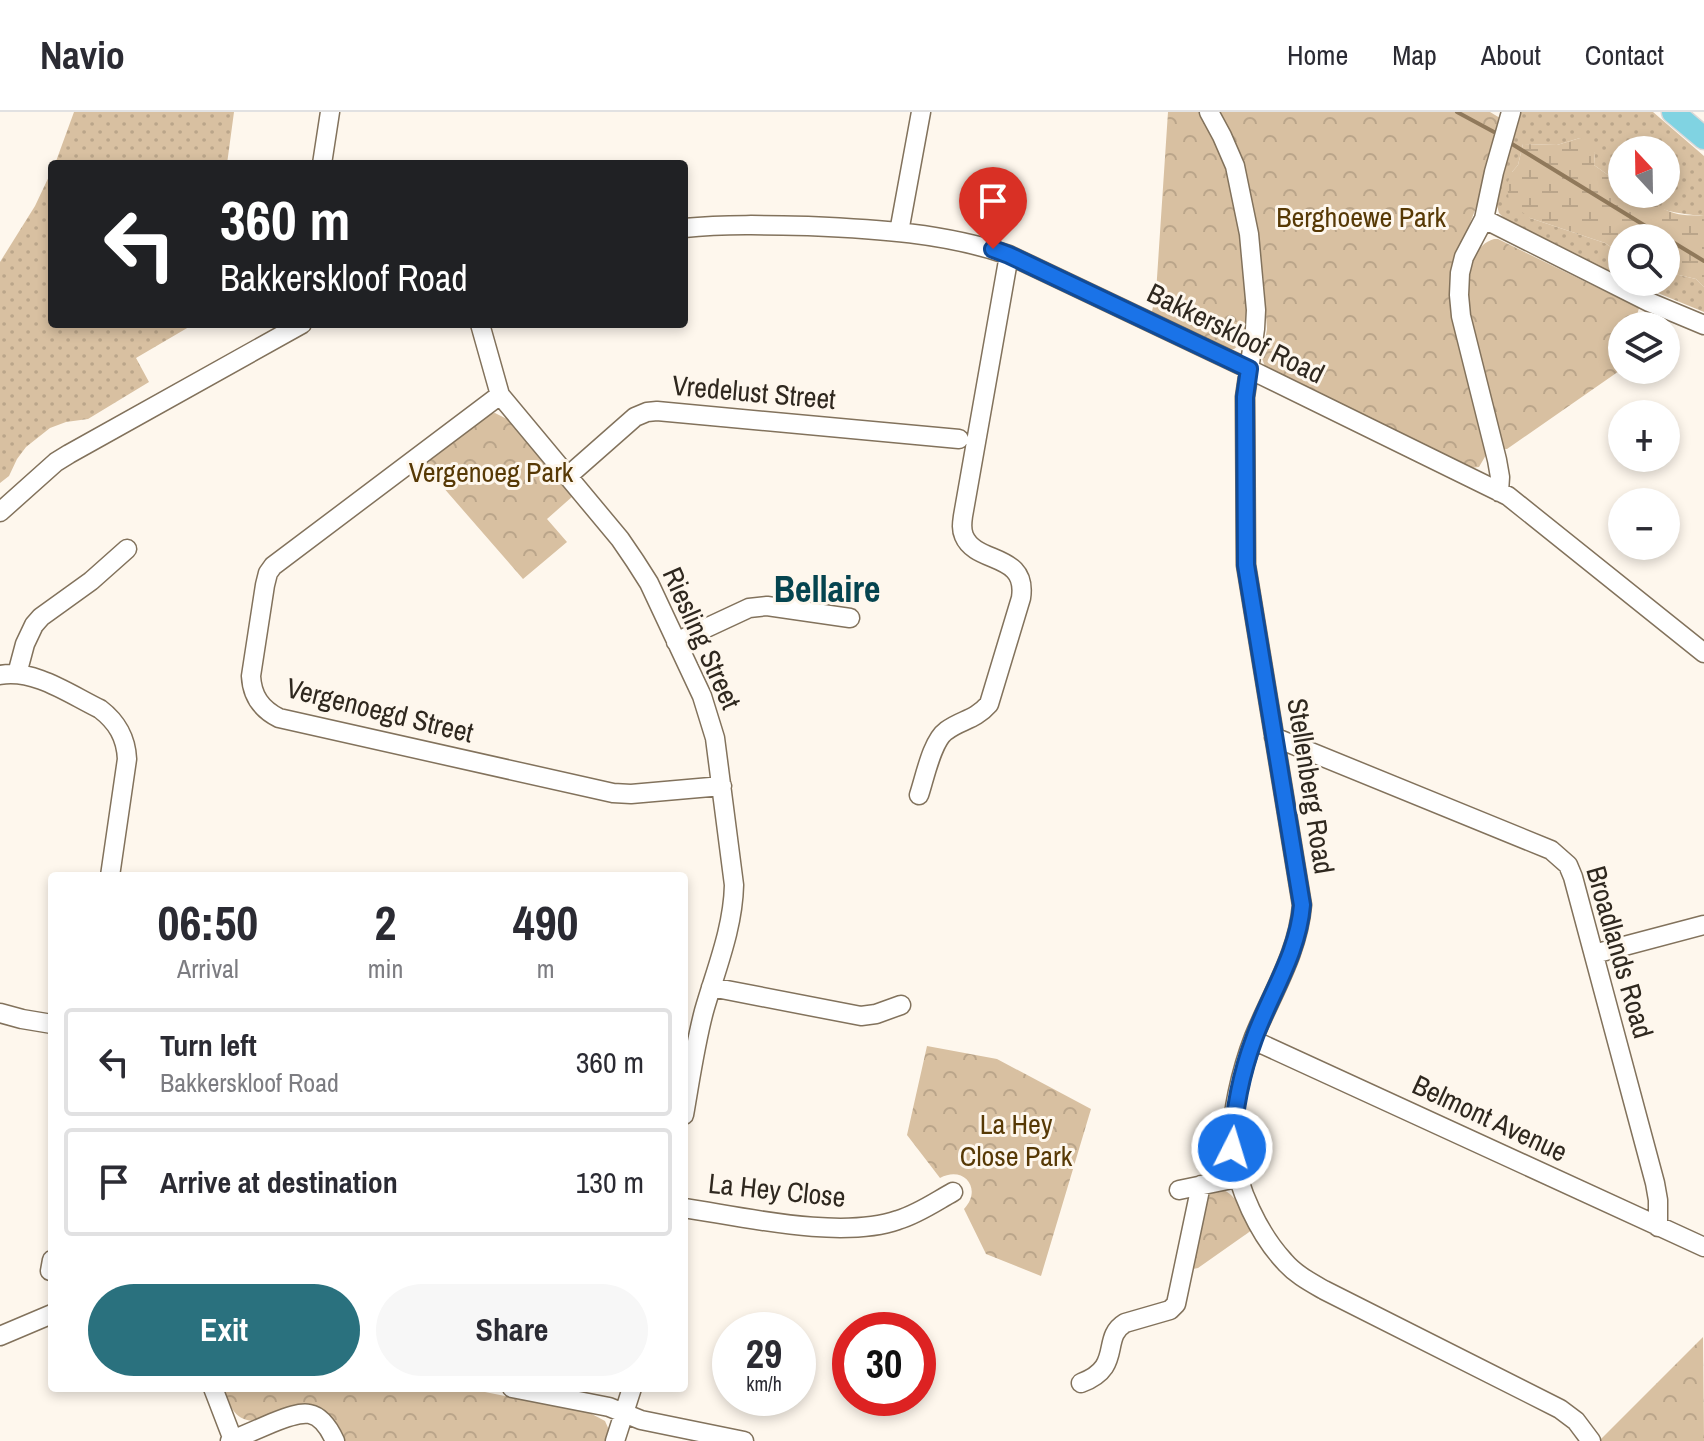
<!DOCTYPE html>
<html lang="en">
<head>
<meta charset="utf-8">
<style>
  body { margin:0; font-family:"Archivo Narrow",sans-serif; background:#f7f7f7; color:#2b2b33; height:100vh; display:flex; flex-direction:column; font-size:30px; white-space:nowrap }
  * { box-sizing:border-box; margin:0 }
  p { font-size:26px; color:#7c7c81 }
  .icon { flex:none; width:44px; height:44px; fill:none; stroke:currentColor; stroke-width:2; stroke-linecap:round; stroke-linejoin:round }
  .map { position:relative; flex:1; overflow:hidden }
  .side { position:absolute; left:48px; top:760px; width:640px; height:520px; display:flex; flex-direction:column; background:#fff; border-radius:8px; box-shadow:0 4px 12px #0003 }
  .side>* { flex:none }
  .banner { position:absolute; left:48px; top:48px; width:640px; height:168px; border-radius:8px; box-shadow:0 4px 12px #0003; background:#202124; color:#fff; overflow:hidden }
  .needle { width:52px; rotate:338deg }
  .tools { position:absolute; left:1608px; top:24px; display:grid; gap:16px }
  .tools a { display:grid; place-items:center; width:72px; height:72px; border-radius:50%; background:#fff; box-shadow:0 4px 12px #0003; font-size:40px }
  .speed { position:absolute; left:712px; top:1200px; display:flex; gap:16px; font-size:40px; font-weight:700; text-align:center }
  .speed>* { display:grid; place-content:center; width:104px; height:104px; border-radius:50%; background:#fff; box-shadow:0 4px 12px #0003; line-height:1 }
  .speed small { font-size:20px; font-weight:400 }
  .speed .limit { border:12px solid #d22; background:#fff; color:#111 }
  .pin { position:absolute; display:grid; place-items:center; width:68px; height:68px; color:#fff; margin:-82px -34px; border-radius:50% 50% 50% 0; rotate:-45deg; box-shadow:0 0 8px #0007 }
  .pin .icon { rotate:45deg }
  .me { position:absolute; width:88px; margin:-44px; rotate:5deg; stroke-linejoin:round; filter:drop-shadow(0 0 6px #0008) }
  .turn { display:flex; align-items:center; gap:28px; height:168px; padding:0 40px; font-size:36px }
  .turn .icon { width:104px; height:104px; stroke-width:2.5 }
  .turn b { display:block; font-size:56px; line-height:68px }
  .eta { display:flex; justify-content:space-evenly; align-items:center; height:136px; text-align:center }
  .eta b { font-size:48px; font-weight:700; line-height:56px }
  .primary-button { display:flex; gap:16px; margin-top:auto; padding:16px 40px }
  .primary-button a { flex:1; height:92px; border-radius:48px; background:#2a717e; color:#fff; font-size:32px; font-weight:700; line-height:92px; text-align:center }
  .primary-button a+a { background:#f7f7f7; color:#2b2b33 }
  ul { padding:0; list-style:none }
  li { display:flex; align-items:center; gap:24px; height:108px; margin:0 16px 12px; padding:0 24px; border:4px solid #e1e1e2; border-radius:8px }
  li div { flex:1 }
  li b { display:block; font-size:30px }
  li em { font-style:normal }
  header { display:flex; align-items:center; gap:48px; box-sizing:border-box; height:112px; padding:0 40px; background:#fff; border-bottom:2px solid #e1e1e2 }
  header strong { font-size:38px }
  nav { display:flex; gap:44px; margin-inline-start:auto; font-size:28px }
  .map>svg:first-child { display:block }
  .grass { fill:url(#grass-dots) }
  .wetland { fill:url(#wetland-marsh) }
  .park { fill:url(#park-crowns) }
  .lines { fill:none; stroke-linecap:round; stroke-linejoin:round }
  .stream { stroke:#90795b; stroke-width:4 }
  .minor-casing { stroke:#82725c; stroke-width:21 }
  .major-casing { stroke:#dad8d7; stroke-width:25 }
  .minor { stroke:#fff; stroke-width:18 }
  .major { stroke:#80d3e2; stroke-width:22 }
  .route-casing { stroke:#114b97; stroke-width:20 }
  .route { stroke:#1a73e8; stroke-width:14 }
  .labels { text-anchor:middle; stroke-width:6; stroke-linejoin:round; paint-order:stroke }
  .park-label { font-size:28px; fill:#573905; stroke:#fef7ed }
  .street-label { font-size:28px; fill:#2f281f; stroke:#fef7ed }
  .district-label { font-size:36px; font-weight:bold; fill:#05444f; stroke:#fef7ed }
</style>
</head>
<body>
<header>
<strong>Navio</strong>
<nav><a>Home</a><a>Map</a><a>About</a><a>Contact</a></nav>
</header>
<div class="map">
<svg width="1704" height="1329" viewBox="0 0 1704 1329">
  <defs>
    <pattern id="grass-dots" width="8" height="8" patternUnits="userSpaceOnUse" patternTransform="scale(2)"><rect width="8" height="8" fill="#d8c0a1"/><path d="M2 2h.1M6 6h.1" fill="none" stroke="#baa58a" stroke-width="1.8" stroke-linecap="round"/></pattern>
    <pattern id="wetland-marsh" width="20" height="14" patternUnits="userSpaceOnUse" patternTransform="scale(2)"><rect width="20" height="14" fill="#d8c0a1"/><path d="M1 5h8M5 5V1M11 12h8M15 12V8" fill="none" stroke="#baa58a"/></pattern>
    <pattern id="park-crowns" width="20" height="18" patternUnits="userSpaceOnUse" patternTransform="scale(2)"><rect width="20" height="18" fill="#d8c0a1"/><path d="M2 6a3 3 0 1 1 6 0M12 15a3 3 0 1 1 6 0" fill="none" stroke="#baa58a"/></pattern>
  </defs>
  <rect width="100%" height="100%" fill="#fef7ed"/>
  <path class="grass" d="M74,0H234L227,52H55Z
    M1520,0H1653L1704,44V104C1679,102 1653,98 1633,82H1666V38H1622V73L1594,53L1595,41L1580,26L1557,33L1523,32L1518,53L1512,60L1530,106L1605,131L1617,139H1622V166L1506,108L1499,101L1496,90Z
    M52,58V212H194L136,246L149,270L88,307L66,310L50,316L26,335L17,347L9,364L0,371V150L35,94Z
    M1666,160L1696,167L1704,175V200L1631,170H1666Z"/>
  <path class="wetland" d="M1580,26L1591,28L1595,41L1594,53L1622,73V82C1639,82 1655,94 1671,100C1681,104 1693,103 1704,104V175L1696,167L1666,160V126H1622V139H1617L1605,131L1530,106L1509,90L1507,72L1512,60L1518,53L1523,32L1557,33Z"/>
  <path class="park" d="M1168,0H1200C1207,11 1214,21 1219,33C1236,67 1255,196 1242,231L1234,237L1225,238L1151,204L1156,181Z
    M1218,0H1490L1500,6L1479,88L1457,145L1486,333V343L1479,355L1463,357L1265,255L1262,246L1267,217L1263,163L1248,82Z
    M1494,127H1498L1639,196L1634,214H1622V257L1507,337H1502L1469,201C1467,177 1465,136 1494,127Z
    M495,301L507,307L573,384L547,407L567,430L523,467L422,351L487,302Z
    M927,934L997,947L1091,997L1041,1164L986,1142L964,1097C983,1077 964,1053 940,1066L907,1023Z
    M1222,1077C1238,1084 1244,1103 1252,1118L1198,1156L1188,1158L1203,1085L1211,1079Z
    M1703,1225L1704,1329H1601L1600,1328Z
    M223,1276H465L590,1301L605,1309L609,1318L606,1329H343L333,1308L253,1309C233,1307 230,1293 223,1276Z"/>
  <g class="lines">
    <path class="stream" d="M1457,0L1494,20
      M1512,32L1665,126
      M1666,126L1704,149"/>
    <g class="minor-casing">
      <path id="minor" d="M1209,0L1222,24L1235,54L1249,122L1256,198L1255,217L1245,285L1246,453L1302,793C1298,841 1272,881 1254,925C1242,956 1229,1007 1233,1039C1237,1076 1259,1122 1284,1149C1295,1162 1310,1170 1324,1178L1560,1297L1576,1309L1591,1329
        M322,52L330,0
        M1484,107L1649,190L1704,213
        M684,116C725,112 767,113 808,114C876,117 945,121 1009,143L1249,257L1508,384L1704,541
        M899,120L921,0
        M480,212L500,283L620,427L635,449L649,471L702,584L715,626L734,773C733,817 716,857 704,899C695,933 690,969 684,1003
        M500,283L273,454L268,461L265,473L251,564C252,584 261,597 279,606L613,681L631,682L722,674
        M568,364L635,305L647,300L657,299L959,327
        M1499,380L1500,365L1497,348L1461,204L1459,183L1460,161L1464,145L1484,107L1494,60L1511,0
        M0,400L56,350L69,342L302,212
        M676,530L749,496L767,494L850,506
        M17,562L25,532L34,513L41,505L91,469L127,437
        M0,563C35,557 69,582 100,597C117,610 126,625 127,647L110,764
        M1274,625L1551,738L1568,753L1573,765L1655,1071L1658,1088V1115
        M919,683C925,665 932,629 946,619C962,607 974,609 989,592L1021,486C1028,440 976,453 964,424C961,417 962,411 963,404L1009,143
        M1594,842L1704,813
        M711,875L861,904L876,902L901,893
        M0,901L22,907L52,912
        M1253,928L1704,1135
        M1179,1078L1237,1066
        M684,1096C744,1105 841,1128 898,1108C918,1102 935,1090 953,1080
        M50,1159L52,1148
        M0,1224L52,1202
        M1081,1271C1124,1255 1100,1226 1125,1211L1170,1198L1176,1192L1201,1073
        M213,1276L233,1328
        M512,1276L609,1295L641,1308L744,1329
        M230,1329C244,1323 258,1317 272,1311C304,1298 319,1294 335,1329
        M615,1329L632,1276"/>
    </g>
    <g class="major-casing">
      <path id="major" d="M1673,0L1704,26"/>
    </g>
    <use href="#minor" class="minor"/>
    <use href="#major" class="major"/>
  </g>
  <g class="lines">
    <g class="route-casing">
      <path id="route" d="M993,137L1009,143L1249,257L1245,285L1246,453L1302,793C1298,842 1270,882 1254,927C1241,962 1234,999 1232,1036"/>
    </g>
    <use href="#route" class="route"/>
  </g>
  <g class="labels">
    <g class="park-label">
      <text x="1361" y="115">Berghoewe Park</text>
      <text x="491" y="370">Vergenoeg Park</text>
      <text x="1016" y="1022">La Hey<tspan x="1016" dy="32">Close Park</tspan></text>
    </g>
    <g class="street-label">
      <text transform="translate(1236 221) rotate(26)" y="10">Bakkerskloof Road</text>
      <text transform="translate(754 280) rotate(5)" y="10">Vredelust Street</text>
      <text transform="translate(702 526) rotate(66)" y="10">Riesling Street</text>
      <text transform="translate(380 598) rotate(14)" y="10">Vergenoegd Street</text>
      <text transform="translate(1311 674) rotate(81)" y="10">Stellenberg Road</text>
      <text transform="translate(1620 840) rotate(74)" y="10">Broadlands Road</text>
      <text transform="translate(1490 1006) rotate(25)" y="10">Belmont Avenue</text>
      <text transform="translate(777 1078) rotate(6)" y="10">La Hey Close</text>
    </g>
    <g class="district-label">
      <text x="827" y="490">Bellaire</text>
    </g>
  </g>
</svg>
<div class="tools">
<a><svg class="needle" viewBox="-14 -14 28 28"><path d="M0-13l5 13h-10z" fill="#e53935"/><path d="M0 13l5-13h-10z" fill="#7c7c81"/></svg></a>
<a><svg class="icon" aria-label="search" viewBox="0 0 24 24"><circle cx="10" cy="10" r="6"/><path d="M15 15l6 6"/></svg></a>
<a><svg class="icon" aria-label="layers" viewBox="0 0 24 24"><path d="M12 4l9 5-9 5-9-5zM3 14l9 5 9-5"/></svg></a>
<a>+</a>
<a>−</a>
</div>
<div class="speed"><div>29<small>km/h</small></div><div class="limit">30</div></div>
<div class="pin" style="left:993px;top:137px;background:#d93025"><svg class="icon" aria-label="arrive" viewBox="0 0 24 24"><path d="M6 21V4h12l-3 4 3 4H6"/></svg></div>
<svg class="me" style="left:1232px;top:1036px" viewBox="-20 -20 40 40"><circle r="17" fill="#1a73e8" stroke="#fff" stroke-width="3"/><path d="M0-11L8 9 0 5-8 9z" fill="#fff"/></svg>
<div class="banner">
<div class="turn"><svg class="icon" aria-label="left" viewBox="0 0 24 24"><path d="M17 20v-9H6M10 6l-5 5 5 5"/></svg><div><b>360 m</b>Bakkerskloof Road</div></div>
</div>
<section class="side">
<div class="eta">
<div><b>06:50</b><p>Arrival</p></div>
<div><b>2</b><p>min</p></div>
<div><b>490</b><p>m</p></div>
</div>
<ul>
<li><svg class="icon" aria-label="left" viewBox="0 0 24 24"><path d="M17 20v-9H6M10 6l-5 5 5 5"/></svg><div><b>Turn left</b><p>Bakkerskloof Road</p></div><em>360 m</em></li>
<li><svg class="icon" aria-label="arrive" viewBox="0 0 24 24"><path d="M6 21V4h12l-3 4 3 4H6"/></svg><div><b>Arrive at destination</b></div><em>130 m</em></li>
</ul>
<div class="primary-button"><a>Exit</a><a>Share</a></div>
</section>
</div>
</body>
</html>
